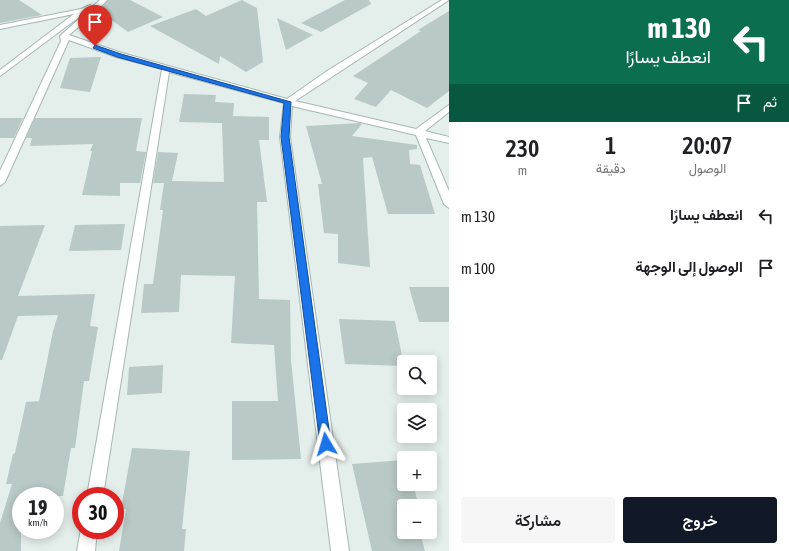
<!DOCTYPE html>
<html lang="ar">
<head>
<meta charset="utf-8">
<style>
  body { margin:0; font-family:"Asap Condensed",Vazirmatn,sans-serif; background:#f6f6f6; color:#202124; direction:rtl; height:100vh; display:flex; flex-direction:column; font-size:15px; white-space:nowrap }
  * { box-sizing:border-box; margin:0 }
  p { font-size:13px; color:#757577 }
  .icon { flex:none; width:22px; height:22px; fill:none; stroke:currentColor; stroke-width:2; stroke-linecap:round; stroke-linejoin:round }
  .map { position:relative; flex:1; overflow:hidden; direction:ltr }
  .drawer { display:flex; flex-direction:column; background:#fff; width:340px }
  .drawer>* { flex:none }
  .guide { background:#0b6e4f; color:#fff; overflow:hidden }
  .fabs { position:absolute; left:397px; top:355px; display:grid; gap:8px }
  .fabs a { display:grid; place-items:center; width:40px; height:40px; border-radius:4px; background:#fff; box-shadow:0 2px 10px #0003; font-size:20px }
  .speed { position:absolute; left:12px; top:487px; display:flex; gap:8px; font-size:20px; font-weight:700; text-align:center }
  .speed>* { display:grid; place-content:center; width:52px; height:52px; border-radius:50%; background:#fff; box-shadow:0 2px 10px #0003; line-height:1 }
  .speed small { font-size:10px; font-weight:400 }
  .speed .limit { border:6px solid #d22; background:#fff; color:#111 }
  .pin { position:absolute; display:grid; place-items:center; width:34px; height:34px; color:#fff; margin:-41px -17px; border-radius:50% 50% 50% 0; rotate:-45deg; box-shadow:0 0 4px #0007 }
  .pin .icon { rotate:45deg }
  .me { position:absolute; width:44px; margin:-22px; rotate:353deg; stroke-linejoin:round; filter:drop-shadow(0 0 3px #0008) }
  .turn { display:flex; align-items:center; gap:14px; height:84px; padding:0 12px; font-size:18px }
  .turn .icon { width:52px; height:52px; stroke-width:2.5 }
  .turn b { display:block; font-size:28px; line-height:34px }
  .then { display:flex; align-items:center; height:38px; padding:0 12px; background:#0003; gap:8px; font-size:15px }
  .eta { display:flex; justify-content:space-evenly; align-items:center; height:68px; text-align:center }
  .eta b { font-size:24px; font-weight:600; line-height:28px }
  .button { display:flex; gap:8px; margin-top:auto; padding:8px 12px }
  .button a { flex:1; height:46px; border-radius:4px; background:#111827; color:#fff; font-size:16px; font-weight:600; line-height:46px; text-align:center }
  .button a+a { background:#f6f6f6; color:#202124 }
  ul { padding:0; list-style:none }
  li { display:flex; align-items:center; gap:12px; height:52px; padding:0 12px }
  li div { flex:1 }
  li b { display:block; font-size:15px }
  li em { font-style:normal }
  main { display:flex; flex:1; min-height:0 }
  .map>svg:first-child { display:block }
  .building { fill:#b9c9c5 }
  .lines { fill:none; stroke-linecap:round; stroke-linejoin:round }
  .minor-casing { stroke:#a6b7b3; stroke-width:2 }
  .minor { fill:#fff; fill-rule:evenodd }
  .route { fill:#1a73e8; stroke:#114b97 }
</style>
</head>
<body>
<main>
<section class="drawer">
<div class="guide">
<div class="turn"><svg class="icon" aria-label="left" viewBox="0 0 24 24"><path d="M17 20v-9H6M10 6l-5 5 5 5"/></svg><div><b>130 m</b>انعطف يسارًا</div></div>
<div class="then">ثم<svg class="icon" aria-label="arrive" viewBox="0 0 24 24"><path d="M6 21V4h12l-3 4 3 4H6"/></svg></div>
</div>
<div class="eta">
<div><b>20:07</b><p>الوصول</p></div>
<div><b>1</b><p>دقيقة</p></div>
<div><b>230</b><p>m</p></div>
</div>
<ul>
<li><svg class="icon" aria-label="left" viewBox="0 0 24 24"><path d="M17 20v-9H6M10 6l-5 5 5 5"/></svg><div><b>انعطف يسارًا</b></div><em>130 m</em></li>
<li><svg class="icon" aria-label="arrive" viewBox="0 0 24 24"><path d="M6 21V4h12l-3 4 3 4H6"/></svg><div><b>الوصول إلى الوجهة</b></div><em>100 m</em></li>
</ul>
<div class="button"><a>خروج</a><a>مشاركة</a></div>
</section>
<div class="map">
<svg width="449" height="551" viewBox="0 0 449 551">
  <rect width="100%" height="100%" fill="#e4eeeb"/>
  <path class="building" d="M0,0H19L42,15L0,23Z
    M108,0H130L163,17L128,32L99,11Z
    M242,0L257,8L263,62L246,72L220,56L219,64L150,26L196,9L206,16Z
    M345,0H369L371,4L321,32L301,23Z
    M449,11V91L427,108L391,90L376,107L354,99L368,83L353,76L421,31L418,30Z
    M277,18L313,35L286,50Z
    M101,57L90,92L60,88L70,58Z
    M184,94L216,95L215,102L234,103L233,116L269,117V140H259L267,202H257L259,299L290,300L291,360L301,459L232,460V401H278L274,345L231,343L235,276L181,275L179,312L141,313L144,284H153L163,210H160L164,183H153L158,152L178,153L172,181L224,182L222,123L179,122Z
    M0,118H23L14,138H0Z
    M35,118H142L136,151L146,152L140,183H120V196L82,195L92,151H90L93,144L30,146L32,138H26Z
    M360,123L362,124L352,136L417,145V149L409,150L410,164L420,165L435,214H388L372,157L363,158L370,267L338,263V234L324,233L318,184H322L306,126Z
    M125,224L121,250L69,251L75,225Z
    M45,225L18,296L95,294L90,326L98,327L89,381H84L75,448H71L63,496H21V551H0V523L12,484H6L13,454L15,453L26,402L39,401L53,331L58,315L18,316L2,360H0V226Z
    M409,287H449V322H419Z
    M339,319L395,321L404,366L345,364Z
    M163,365L162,393L127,395L129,367Z
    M132,448L190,451L182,529H186L184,551H119L126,509H121Z
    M404,460V484H413L419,506H404V532H420L425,551H372L352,464Z"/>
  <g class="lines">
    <g class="minor-casing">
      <path id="minor" d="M100,0H107L95,13L69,35L122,53L287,99L327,71L442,0H449L295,101L416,129L449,105V112L425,131L449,137V143L426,138L449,191V208L444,204L416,135L292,106L290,137L349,551H331L280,137L284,103L169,72L103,496H87L162,69L116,57L69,40L5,182L0,186V171L61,41L60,36Z
        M90,5L93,7L92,8L71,23L0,76V70L74,14L0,29V25L81,9Z
        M81,529L97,530L95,551H77Z"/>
    </g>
    <use href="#minor" class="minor"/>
  </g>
  <path class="route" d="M95,45L121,54L291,102L289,137L331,444L330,448L326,449L322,448L320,444L281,137L284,103L117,57L93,48Z"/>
</svg>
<div class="fabs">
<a><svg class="icon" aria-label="search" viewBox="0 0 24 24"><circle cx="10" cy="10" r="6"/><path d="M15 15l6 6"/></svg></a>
<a><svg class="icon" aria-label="layers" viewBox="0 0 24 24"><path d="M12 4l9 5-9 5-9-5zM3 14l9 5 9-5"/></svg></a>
<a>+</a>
<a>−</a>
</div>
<div class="speed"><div>19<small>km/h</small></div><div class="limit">30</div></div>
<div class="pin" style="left:95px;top:46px;background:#d93025"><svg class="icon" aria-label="arrive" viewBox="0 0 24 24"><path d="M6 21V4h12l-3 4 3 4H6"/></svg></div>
<svg class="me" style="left:326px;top:444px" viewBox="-20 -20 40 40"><path d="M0-17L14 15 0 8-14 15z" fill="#1a73e8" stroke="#fff" stroke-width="4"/></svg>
</div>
</main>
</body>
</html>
